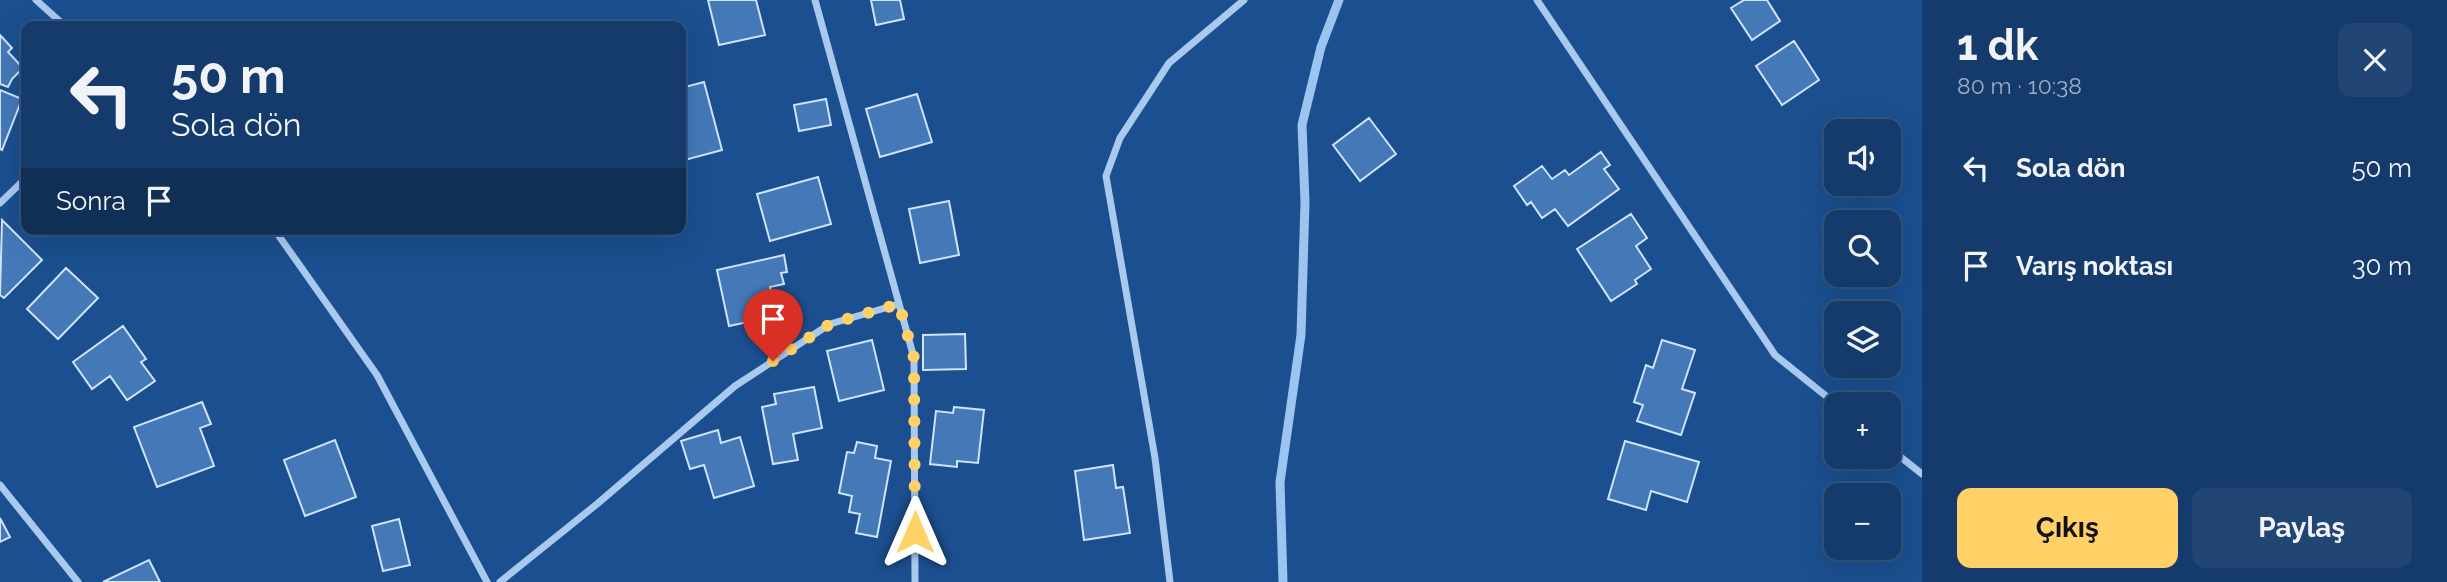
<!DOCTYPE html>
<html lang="tr">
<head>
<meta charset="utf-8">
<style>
  body { margin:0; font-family:Raleway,sans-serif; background:#214673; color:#f1f3f6; height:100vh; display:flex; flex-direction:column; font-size:26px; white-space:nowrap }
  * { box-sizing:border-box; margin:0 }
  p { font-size:23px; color:#9dadc1 }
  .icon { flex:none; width:38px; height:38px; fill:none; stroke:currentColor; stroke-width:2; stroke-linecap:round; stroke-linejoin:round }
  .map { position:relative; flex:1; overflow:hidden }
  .side { display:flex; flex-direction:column; background:#143b6b; width:525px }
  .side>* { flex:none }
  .top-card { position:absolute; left:21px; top:21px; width:665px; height:214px; border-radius:14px; box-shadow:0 7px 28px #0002,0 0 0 2px #33557e; background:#143b6b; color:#f1f3f6; overflow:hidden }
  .buttons { position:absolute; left:1824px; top:119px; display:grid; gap:14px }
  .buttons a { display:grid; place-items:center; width:77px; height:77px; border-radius:14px; background:#143b6b; box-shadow:0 7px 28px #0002,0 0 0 2px #33557e; font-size:35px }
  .pin { position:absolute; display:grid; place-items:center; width:60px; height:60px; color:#fff; margin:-72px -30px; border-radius:50% 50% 50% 0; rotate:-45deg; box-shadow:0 0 7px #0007 }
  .pin .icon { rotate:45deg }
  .me { position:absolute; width:77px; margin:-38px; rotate:0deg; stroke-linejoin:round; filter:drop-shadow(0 0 5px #0008) }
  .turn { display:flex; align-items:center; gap:24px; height:147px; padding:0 35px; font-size:32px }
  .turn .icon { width:91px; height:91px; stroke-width:2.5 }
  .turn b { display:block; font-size:49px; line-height:60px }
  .then { display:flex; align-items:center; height:66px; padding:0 35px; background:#0003; gap:14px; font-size:26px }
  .round { display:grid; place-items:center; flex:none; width:74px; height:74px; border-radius:14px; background:#214673 }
  .overview { display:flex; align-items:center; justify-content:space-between; height:119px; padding:0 35px }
  h1 { font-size:42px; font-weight:700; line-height:52px }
  .button { display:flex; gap:14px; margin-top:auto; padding:14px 35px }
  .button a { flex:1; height:80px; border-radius:14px; background:#ffd166; color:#111; font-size:28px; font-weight:700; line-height:80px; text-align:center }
  .button a+a { background:#214673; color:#f1f3f6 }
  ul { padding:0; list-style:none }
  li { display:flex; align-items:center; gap:21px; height:98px; padding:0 35px }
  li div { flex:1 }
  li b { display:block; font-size:26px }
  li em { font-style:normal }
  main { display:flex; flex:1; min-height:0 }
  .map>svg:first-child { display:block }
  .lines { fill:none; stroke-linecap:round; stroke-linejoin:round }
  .stream { stroke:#9cc4f0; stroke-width:9 }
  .building { fill:#4478b7; stroke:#cfe3fa; stroke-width:2 }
  .minor { stroke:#a9c9ee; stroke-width:7 }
  .route { stroke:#ffd166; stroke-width:12; stroke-dasharray:0 21.6 }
</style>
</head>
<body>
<main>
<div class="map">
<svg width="1922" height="582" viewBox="0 0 1922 582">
  <rect width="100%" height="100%" fill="#1b4f8f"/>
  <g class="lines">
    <path class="stream" d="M1283,582L1280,482L1301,335L1305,202L1302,125L1321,47L1339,0"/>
  </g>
  <path class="building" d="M708,0H756L765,35L719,45Z
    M871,0H900L904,19L876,25Z
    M1744,0H1767L1780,21L1752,40L1731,8Z
    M0,35L12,48L8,52L23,68L12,79L8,87L0,84Z
    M1794,41L1819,80L1782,105L1756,66Z
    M704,82L722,150L681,161V88Z
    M0,90L22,99L2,150L0,149Z
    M917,94L932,142L880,157L866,109Z
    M826,99L831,125L799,131L794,105Z
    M1369,118L1396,154L1360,181L1333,145Z
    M1601,152L1610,165L1604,169L1619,189L1568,226L1555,209L1542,218L1531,202L1527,205L1514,186L1542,166L1552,179L1565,170L1569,175Z
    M818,177L831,224L770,241L757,194Z
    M949,201L959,255L920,263L909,209Z
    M1631,214L1647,238L1636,246L1651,269L1635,280L1637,284L1611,301L1577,249Z
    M2,220L42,260L4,298L0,295Z
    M784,255L787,272L781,273L784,284L770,287L776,316L729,326L717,270Z
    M66,268L98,298L58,339L27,309Z
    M123,326L146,359L141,362L155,381L127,400L110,376L92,389L73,362Z
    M965,334L966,369L923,370V335Z
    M872,340L884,390L839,401L827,351Z
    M1662,340L1695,350L1682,389L1695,393L1681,435L1637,421L1643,405L1634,402L1646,365L1653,368Z
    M814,387L822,428L793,434L798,460L773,464L762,407L776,404L774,394Z
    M202,402L211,424L200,428L214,466L157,487L134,427Z
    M954,407L984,410L978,463L957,461V467L930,464L936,411L953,413Z
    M718,430L721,443L740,437L754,486L714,498L704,465L690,469L681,441Z
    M335,440L356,497L305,516L284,460Z
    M1625,441L1699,462L1687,502L1651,491L1646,510L1608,499Z
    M857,442L877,446L875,458L891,461L877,537L856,533L860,514L849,512L852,496L839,493L847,452L854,453Z
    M1113,465L1116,488L1123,487L1130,533L1084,540L1075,471Z
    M0,518L10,537L0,542Z
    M399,519L410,565L383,571L372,526Z
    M149,560L160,582H103Z"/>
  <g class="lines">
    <path class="minor" d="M36,0L65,26
      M815,0L914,358L915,582
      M1537,0L1775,355L1836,404
      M0,203L26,178
      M274,229L377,375L487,582
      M1888,447L1922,474
      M0,485L78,582
      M500,582L597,504L735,386L830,324L899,304
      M1170,582L1155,458L1106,176L1120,138L1169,63L1244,0"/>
  </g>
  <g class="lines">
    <path class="route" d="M773,361L830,324L899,304L914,358L915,532"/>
  </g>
</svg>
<div class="buttons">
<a><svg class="icon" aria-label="sound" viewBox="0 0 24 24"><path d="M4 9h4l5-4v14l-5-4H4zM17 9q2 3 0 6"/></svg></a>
<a><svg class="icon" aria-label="search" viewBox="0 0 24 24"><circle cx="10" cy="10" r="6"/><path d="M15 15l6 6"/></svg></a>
<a><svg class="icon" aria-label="layers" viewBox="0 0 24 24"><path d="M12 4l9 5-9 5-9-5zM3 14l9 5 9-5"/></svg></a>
<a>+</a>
<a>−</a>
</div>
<div class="pin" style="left:773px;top:361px;background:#d93025"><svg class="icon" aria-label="arrive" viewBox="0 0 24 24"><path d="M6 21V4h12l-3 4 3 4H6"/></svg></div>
<svg class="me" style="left:915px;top:532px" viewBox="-20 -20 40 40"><path d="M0-17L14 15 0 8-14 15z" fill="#ffd166" stroke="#fff" stroke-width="4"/></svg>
<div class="top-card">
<div class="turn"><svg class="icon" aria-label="left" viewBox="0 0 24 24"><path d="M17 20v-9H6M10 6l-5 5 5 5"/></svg><div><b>50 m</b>Sola dön</div></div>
<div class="then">Sonra<svg class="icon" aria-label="arrive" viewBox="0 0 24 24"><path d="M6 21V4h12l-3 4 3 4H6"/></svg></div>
</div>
</div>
<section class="side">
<div class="overview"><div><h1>1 dk</h1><p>80 m · 10:38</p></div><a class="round"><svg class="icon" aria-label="close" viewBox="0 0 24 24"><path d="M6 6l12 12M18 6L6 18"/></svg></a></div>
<ul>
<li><svg class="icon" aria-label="left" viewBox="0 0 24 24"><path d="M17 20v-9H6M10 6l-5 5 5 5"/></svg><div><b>Sola dön</b></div><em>50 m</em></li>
<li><svg class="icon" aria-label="arrive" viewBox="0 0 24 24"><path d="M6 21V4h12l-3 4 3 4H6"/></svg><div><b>Varış noktası</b></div><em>30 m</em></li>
</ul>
<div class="button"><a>Çıkış</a><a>Paylaş</a></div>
</section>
</main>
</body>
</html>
